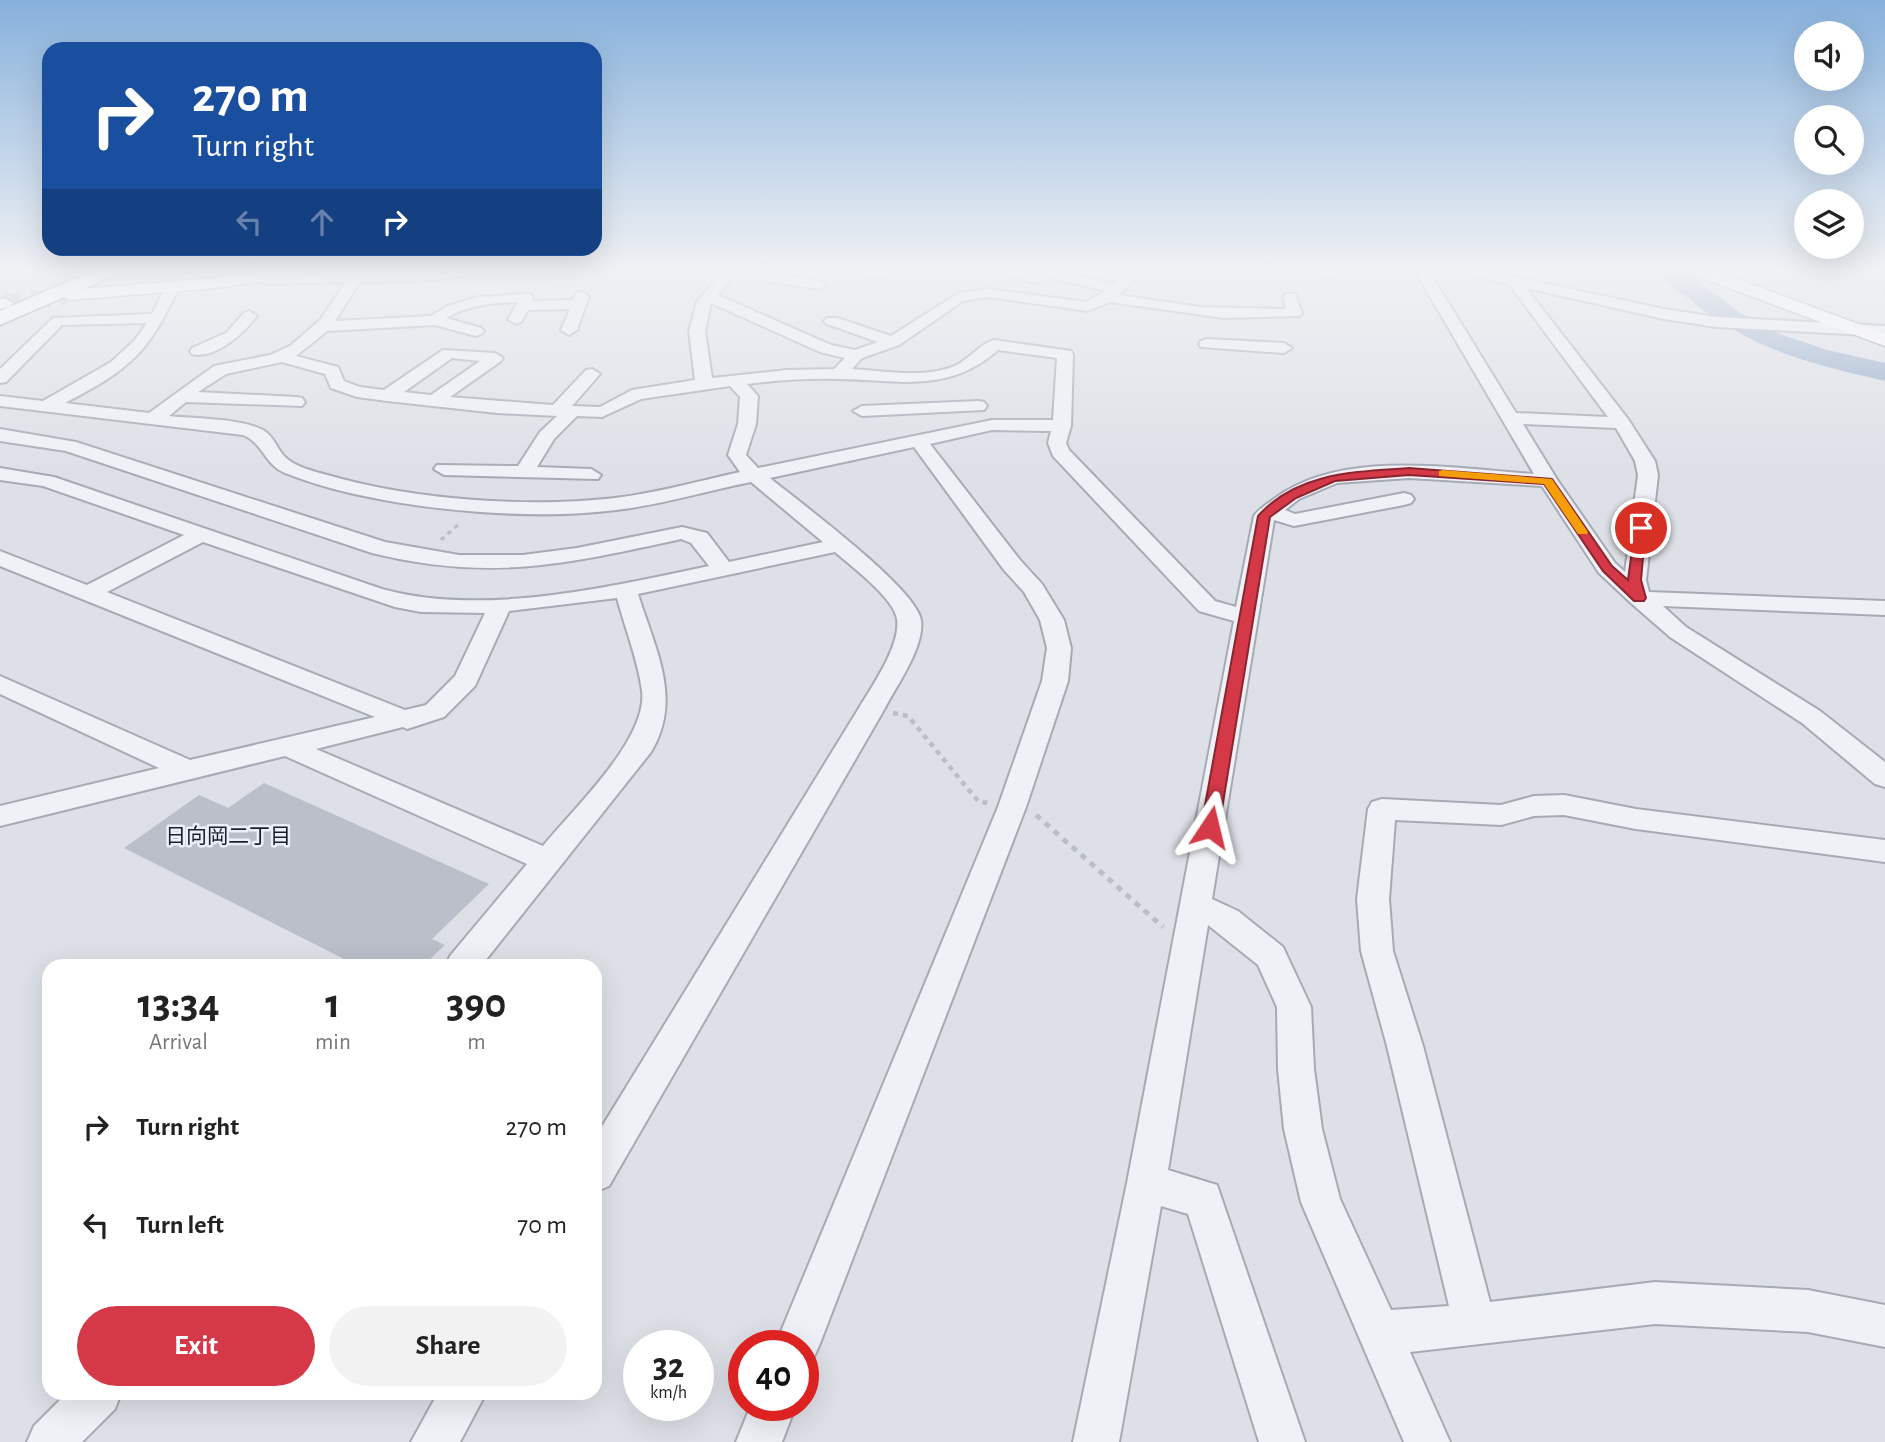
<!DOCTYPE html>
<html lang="en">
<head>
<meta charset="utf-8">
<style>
  body { margin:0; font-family:"Alegreya Sans","Noto Sans JP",sans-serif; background:#f2f2f2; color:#222; height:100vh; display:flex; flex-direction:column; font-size:26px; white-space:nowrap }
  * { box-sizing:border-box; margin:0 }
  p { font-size:23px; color:#767676 }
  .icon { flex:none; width:38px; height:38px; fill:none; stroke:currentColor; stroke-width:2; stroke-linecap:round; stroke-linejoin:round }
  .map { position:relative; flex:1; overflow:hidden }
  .details { position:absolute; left:42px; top:959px; width:560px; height:441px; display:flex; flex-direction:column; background:#fff; border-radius:21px; box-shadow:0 7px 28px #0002 }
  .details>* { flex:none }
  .banner { position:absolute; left:42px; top:42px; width:560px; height:214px; border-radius:21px; box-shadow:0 7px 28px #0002; background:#1a4fa0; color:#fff; overflow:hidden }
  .tools { position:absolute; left:1794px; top:21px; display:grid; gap:14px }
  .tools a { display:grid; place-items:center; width:70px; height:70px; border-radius:50%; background:#fff; box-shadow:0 7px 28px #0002; font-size:35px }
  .speed { position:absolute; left:623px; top:1330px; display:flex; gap:14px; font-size:35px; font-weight:700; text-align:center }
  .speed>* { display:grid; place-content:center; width:91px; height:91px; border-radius:50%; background:#fff; box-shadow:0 7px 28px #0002; line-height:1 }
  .speed small { font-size:18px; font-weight:400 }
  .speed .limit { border:10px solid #d22; background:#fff; color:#111 }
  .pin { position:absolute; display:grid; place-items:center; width:60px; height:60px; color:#fff; margin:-30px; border:4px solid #fff; border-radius:50%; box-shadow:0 2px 7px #0007 }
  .me { position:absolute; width:77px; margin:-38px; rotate:10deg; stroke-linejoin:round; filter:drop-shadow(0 0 5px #0008) }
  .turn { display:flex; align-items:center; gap:24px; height:147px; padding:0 35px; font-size:32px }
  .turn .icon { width:91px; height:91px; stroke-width:2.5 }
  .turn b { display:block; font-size:49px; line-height:60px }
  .lanes { display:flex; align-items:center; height:66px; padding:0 35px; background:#0003; justify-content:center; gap:35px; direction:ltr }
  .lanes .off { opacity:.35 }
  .eta { display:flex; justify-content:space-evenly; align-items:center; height:119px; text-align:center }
  .eta b { font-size:42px; font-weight:700; line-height:49px }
  .cta { display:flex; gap:14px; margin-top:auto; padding:14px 35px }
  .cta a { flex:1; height:80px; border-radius:42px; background:#d53948; color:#fff; font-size:28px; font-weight:700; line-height:80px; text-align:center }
  .cta a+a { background:#f2f2f2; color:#222 }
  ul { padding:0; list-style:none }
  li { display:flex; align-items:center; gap:21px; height:98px; padding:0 35px }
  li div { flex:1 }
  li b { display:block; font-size:26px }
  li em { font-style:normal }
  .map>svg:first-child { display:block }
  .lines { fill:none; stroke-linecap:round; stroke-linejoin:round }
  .river { fill:#95acca; fill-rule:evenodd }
  .building { fill:#babfca }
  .major-tunnel { stroke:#b8bcc5; stroke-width:18; stroke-dasharray:18 10; stroke-linecap:butt }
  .minor-casing { stroke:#a6aab5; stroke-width:4 }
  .major-casing { stroke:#9ba4b4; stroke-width:3 }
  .highway-casing { stroke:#838c9f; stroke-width:3 }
  .path-far3 { stroke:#babec6; stroke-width:2.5; stroke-dasharray:3.5 3.5; stroke-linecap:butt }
  .path-far2 { stroke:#babec6; stroke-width:3.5; stroke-dasharray:4.5 4.5; stroke-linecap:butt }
  .path-far1 { stroke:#babec6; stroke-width:4.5; stroke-dasharray:5 5; stroke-linecap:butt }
  .path { stroke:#babec6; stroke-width:5; stroke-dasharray:6 6; stroke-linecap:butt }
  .minor { fill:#eff1f6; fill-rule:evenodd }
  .major { fill:#fff; fill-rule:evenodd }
  .highway { fill:#fff; fill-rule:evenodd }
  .route { fill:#d53948; stroke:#8a252f; stroke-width:2 }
  .slow { fill:#f59e0b }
  .labels { text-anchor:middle; stroke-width:5; stroke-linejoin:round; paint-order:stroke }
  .neighbourhood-label { font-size:21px; fill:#181e2f; stroke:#eceff5 }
</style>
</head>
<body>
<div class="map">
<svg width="1885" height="1442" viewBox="0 0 1885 1442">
  <rect width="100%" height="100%" fill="#dde0e7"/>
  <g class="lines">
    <path class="river" d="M1657,271H1684L1739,312L1777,333L1827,350L1885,363V381C1808,363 1752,350 1689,299C1678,291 1665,282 1657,271Z"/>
  </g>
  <path class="building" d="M264,783L489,884L432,939L445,945L423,966H358L124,848L199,795L228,808Z"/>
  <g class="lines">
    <path class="major-tunnel" d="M4,303L65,296"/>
    <g class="minor-casing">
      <path id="minor" d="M427,271H474C460,282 382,282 360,282L335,321L431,316L448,306L478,297L527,294L532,295L533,301L573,300L577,293L582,292L589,296L577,330L569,335L561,330L570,309L528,310L521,322L516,324L508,319L518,302C493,303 468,305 446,318L481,328L484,331L481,334L476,336L435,325L327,331L296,356L338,367L344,381L360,387L384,390L443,350L495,353L503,358L501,361L450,397L553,405L586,370L592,369L600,374L572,406L600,407L632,390L695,380L689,331L697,302L723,271H738L718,295L831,345L855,350L878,342L827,324L824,321L827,318H837L891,336L959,293L987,289L1086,302L1106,291L1049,277L1034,283L997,271H1020L1033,274L1034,271H1059L1113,284L1127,271H1142L1119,295L1200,307L1286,309L1283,297L1285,294H1295L1302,313L1299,316L1224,318L1110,302L1088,311L987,297L963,301L899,345L862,358L852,369C885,371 925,379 957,365C970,358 980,344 994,340L1071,351L1073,354L1071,426L1066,443L1069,450L1215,601L1236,607L1254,516C1259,509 1267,504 1274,499C1342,448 1454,469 1534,474L1415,271H1429L1516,413L1608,417L1509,284L1461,274L1459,271H1486L1664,309L1716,317L1885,326V336L1716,327L1664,319L1526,288L1628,419L1655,461L1658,475L1646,580L1649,592L1885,601V615L1663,606L1686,627L1820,711L1885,762V787L1875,784L1802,723L1670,637L1631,603L1599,573L1542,486L1409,478L1337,483L1299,499L1285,510L1295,514L1404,493L1411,495L1414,499L1411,503L1404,505L1294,526L1274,520L1212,899L1238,911L1283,947L1311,1007L1314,1069L1322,1129L1340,1199L1391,1310L1449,1306L1387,1046L1361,951L1357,899L1368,809L1372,802L1382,799L1501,805L1534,796L1564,795L1636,809L1885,840V862L1636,829L1564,815L1534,816L1501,825L1395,820L1389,899L1393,951L1423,1046L1490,1302L1655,1282L1808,1290L1885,1305V1347L1808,1332L1655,1324L1410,1352L1450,1442H1404L1301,1202L1284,1129L1278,1069L1277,1007L1258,965L1208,925L1168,1170L1217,1185L1305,1442H1259L1188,1214L1161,1206L1119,1442H1073L1127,1183L1234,621L1199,611L1053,456L1048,443L1051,431L992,430L930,444L1020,560L1042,584L1064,620L1071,648L1068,681L1026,807L819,1346L812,1361L803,1365V1346H775L998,807L1042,681L1047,648L1040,620L1024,592L1004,570L914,447L770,478C799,502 916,588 921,620C925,646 897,685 885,708L609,1186L595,1192V1138L859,708C872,686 901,645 897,619C894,598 851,566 835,552L638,594C655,649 683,699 651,752L481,966H446L450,956L527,864L285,756L0,826V806L159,768L0,694V676L190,760L375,717L0,566V551L87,585L184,535L43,486L0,480V468L54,477L382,589C483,617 609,587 709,566L691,543L681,539C567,564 489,582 372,553L66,451L0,441V429L76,442L385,542L459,555H523L577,548L682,527L707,533L729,562L823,542L751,482C706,491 661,505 616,510C522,522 372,508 285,473C265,465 263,443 243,435L0,406V396L43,401L111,362L135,340L147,323L62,325L6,382L0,383V369L53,318L152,314L167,284H177L179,287C148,354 130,369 65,403L149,413L214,366L270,355L290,346L320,320L346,282L266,284L255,280V274ZM711,303L820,352L845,358L834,369L787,370L712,378L705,331ZM998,350L1057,358L1053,420H992L758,468L746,455L756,424L758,396L747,384C777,380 808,378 839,379C899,380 948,394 998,350ZM452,358L480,361L431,395L404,392ZM282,362L325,374L331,388L357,397L387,401L497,413L557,416L540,432L518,466L437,465L434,469L444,475L598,479L601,475L591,469L537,467L554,439L577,416L602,417L641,399L730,386L740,397L738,424L728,455L740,472C699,481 657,493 615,498C529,508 414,500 331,476C317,472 297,468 286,458C277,450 275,437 263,430C240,418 196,419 169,416L186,402L302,406L305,402L302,398L296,397L198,392L226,374ZM1523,424L1616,428L1635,461L1638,475L1625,572L1615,563L1558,481ZM203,542L395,607L421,612L485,613L455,676L426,705L405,710L107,592ZM617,598C625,628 638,660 642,691C648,739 573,809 543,846L316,749L403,727L407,729L444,717L475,686L509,611Z
        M854,271H885L891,275L884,279L856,274Z
        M1309,271H1349L1335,278L1311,274Z
        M769,274L820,281L827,285L820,289L764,281V275Z
        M249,311L257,316C244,333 215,360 192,354L190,351L192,348L226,333L244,313Z
        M1207,339L1284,343L1292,348L1284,353L1201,347L1199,344L1201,341Z
        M978,401L984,402L987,406L984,410L862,416L853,411L862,406Z
        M67,1393H121L115,1409L82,1442H27L34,1426Z
        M438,1393H486L460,1442H411Z
        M751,1405H796L782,1442H736Z"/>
    </g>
    <g class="major-casing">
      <path id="major" d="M261,271H303L295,276L216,288L69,300L60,295L69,290L216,278Z
        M1692,271H1716L1885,334V346L1694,275Z
        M4,298L13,303L10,307L0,309V299Z"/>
    </g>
    <g class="highway-casing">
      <path id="highway" d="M92,271H118L115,275L0,325V311Z"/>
    </g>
    <path class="path-far3" d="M1848,271L1885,295"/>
    <path class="path-far2" d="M441,540L460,523"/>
    <path class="path-far1" d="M893,713L908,716L978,801L987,803"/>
    <path class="path" d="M984,802L987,803
      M1036,815L1163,927"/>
    <use href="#minor" class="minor"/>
    <use href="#major" class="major"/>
    <use href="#highway" class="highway"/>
  </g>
  <linearGradient id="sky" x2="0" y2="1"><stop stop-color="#87b1dc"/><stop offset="0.57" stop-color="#f0f1f4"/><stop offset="1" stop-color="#f0f1f4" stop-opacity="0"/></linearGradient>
  <rect width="1885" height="473" fill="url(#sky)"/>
  <path class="route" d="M1409,468L1552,479L1612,566L1628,580L1635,528L1641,524L1646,525L1641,580L1646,598L1644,601H1634L1603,571L1544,484L1409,475L1335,481L1296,498L1270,517L1219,827L1216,831H1204L1201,827L1258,516C1297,472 1355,472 1409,468Z"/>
  <path class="slow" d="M1443,470L1552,479L1588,532L1587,534H1578L1544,484L1439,476V471Z"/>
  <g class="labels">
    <g class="neighbourhood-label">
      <text x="228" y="843">日向岡二丁目</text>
    </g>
  </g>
</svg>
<div class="tools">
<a><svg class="icon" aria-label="sound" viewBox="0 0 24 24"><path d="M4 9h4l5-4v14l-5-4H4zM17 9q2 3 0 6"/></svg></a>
<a><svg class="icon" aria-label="search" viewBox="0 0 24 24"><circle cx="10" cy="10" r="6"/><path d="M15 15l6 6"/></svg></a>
<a><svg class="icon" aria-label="layers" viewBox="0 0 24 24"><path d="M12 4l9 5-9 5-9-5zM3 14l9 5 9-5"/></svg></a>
</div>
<div class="speed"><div>32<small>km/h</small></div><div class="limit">40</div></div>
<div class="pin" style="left:1641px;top:528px;background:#d93025"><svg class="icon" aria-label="arrive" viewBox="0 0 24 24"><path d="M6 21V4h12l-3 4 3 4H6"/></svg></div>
<svg class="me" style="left:1210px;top:827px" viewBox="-20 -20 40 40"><path d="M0-17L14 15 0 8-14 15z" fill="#d53948" stroke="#fff" stroke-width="4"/></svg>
<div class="banner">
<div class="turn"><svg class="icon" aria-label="right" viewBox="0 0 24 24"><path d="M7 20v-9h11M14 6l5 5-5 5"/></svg><div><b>270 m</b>Turn right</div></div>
<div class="lanes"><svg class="icon off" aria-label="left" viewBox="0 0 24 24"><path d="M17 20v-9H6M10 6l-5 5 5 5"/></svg><svg class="icon off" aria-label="ahead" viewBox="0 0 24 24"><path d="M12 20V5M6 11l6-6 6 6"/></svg><svg class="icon" aria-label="right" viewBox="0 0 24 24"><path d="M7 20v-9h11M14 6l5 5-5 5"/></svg></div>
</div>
<section class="details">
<div class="eta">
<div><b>13:34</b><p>Arrival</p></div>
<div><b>1</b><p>min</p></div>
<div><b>390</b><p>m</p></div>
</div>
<ul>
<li><svg class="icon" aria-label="right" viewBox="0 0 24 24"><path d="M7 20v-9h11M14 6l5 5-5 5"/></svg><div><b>Turn right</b></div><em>270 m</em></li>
<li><svg class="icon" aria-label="left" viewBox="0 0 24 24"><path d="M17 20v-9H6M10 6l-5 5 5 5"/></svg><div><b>Turn left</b></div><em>70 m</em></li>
</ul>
<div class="cta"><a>Exit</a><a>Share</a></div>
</section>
</div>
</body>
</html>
